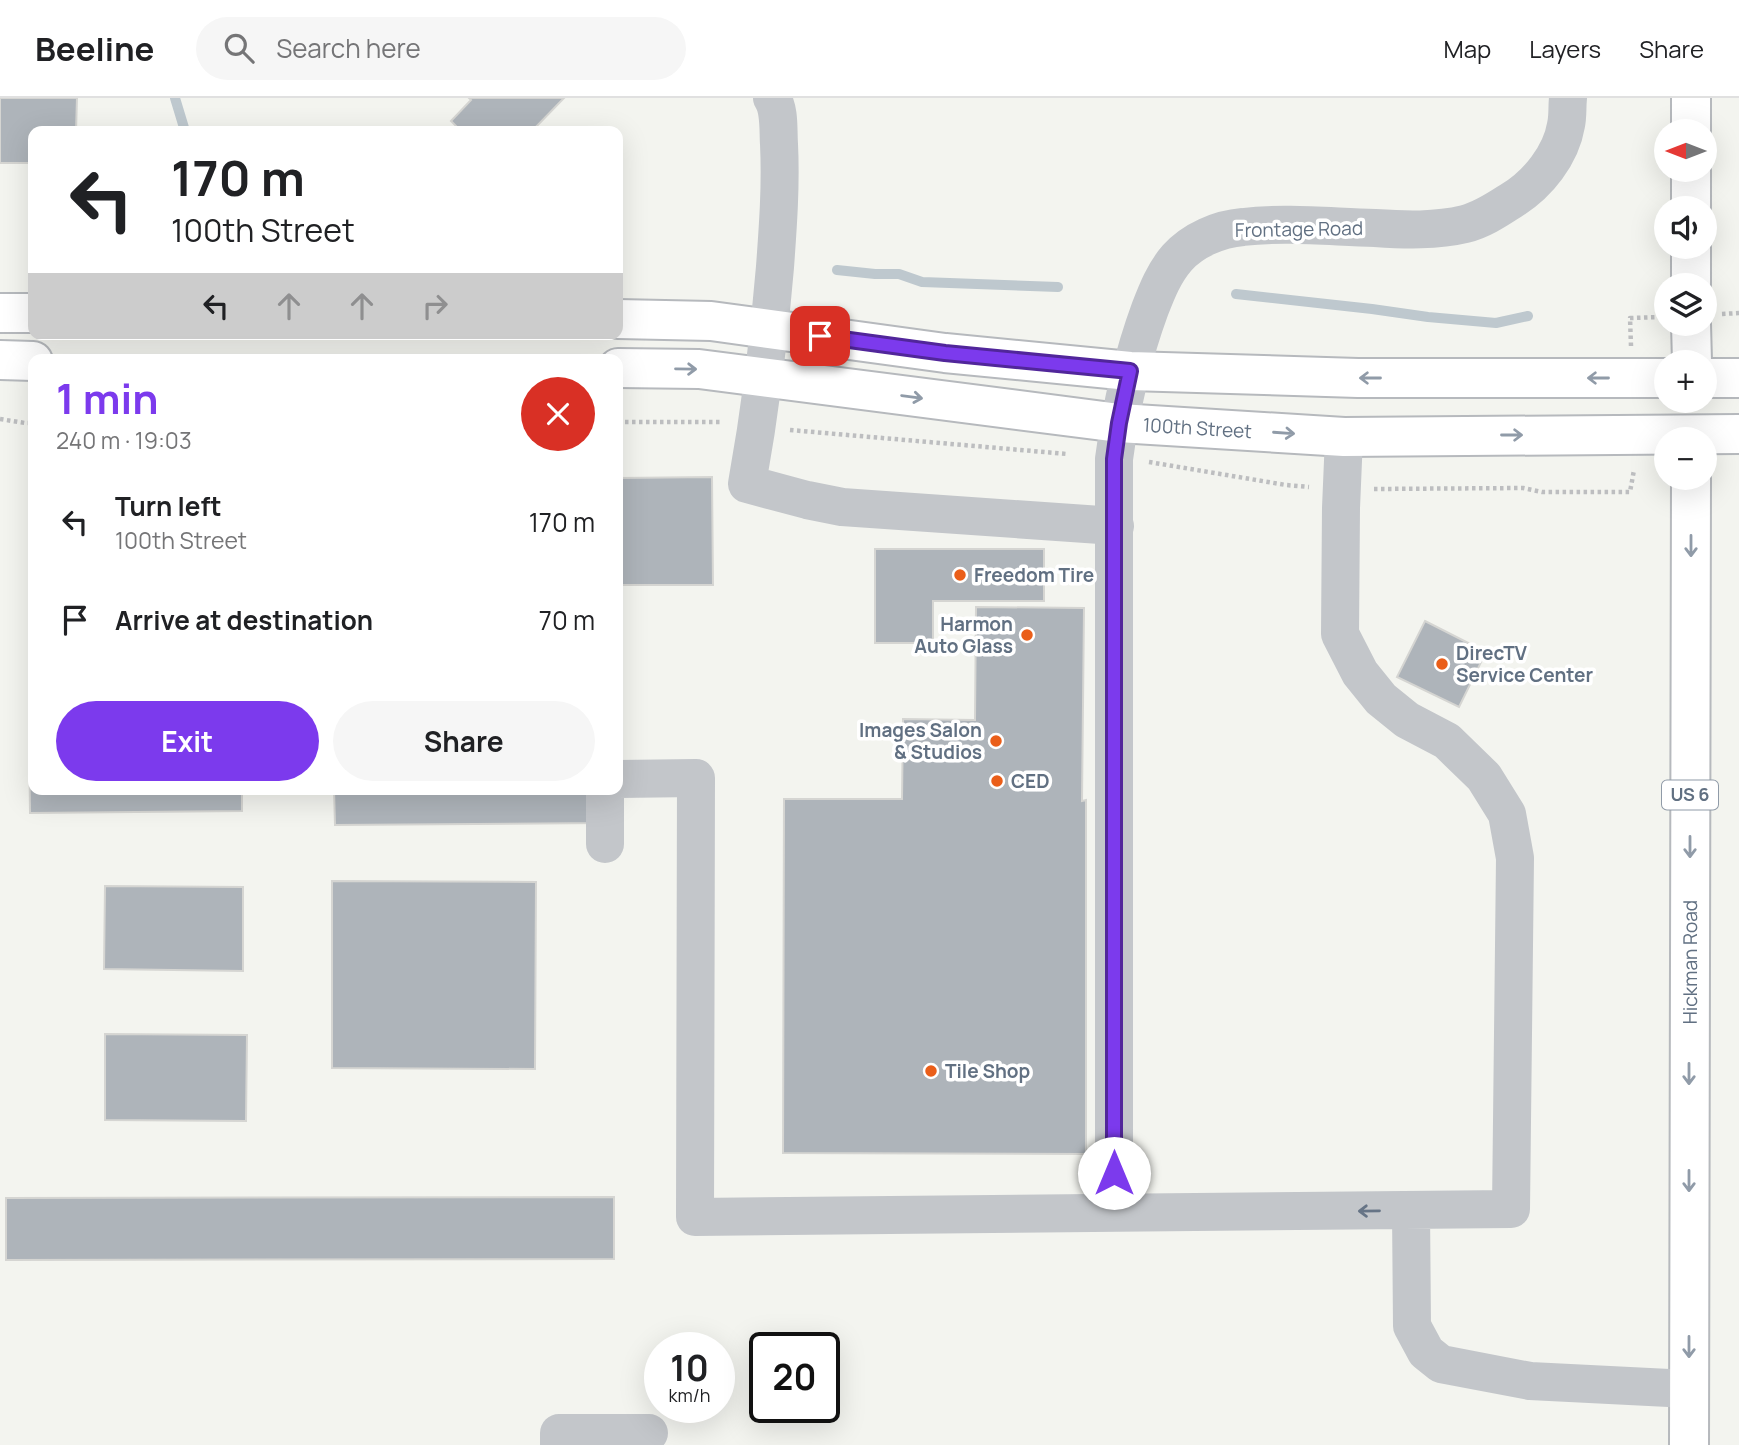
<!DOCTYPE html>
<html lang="en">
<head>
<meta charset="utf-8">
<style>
  body { margin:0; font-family:Manrope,sans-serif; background:#f6f6f6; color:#202124; height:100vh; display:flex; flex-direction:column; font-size:26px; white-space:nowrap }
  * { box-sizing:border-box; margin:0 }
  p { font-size:23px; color:#757577 }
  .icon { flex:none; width:38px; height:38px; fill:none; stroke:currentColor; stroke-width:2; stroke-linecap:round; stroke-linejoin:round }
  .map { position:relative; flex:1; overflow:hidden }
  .side { position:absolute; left:28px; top:256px; width:595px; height:441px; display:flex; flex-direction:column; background:#fff; border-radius:14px; box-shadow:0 7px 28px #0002 }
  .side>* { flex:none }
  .banner { position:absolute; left:28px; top:28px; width:595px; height:214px; border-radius:14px; box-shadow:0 7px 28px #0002; background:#fff; color:#202124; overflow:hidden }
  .needle { width:46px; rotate:270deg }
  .buttons { position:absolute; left:1654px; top:21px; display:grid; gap:14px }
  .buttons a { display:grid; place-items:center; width:63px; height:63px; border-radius:50%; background:#fff; box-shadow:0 7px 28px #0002; font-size:35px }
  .speed { position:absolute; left:644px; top:1234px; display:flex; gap:14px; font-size:35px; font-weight:700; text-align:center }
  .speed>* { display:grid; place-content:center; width:91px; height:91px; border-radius:50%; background:#fff; box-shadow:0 7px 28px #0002; line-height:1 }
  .speed small { font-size:18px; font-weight:400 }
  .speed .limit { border:4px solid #111; border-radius:10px; background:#fff; color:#111 }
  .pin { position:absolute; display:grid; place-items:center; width:60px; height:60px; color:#fff; margin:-30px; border-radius:14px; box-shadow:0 4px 10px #0006 }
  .me { position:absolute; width:77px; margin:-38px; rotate:0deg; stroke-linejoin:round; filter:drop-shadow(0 0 5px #0008) }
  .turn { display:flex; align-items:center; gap:24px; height:147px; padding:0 28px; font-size:32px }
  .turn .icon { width:91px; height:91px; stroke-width:2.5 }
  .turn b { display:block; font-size:49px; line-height:60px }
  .lanes { display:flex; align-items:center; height:66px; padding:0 28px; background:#0003; justify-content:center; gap:35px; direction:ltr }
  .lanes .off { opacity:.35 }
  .round { display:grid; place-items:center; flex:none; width:74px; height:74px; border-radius:37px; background:#f6f6f6 }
  .headline { display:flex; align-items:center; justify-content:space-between; height:119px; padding:0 28px }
  h1 { font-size:42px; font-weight:700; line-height:52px; color:#7c3aed }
  .cta { display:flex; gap:14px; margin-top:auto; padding:14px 28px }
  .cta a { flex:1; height:80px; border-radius:42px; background:#7c3aed; color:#fff; font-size:28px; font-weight:700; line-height:80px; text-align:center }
  .cta a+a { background:#f6f6f6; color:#202124 }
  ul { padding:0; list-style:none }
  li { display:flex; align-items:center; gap:21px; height:98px; padding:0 28px }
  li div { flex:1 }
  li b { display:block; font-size:26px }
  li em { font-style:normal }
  header { display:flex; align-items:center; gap:42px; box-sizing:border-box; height:98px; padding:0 35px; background:#fff; border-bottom:2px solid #e0e0e0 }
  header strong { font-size:33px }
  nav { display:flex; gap:38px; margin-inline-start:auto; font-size:24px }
  .search { width:490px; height:63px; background:#f6f6f6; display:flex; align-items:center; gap:18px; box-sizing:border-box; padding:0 24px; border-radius:38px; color:#757577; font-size:26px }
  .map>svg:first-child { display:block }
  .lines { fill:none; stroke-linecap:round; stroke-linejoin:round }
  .stream { stroke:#bec8ce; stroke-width:10 }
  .building { fill:#aeb4ba; stroke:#d5d5d2; stroke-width:2 }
  .major-casing { stroke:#b6b9bd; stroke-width:42 }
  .path { stroke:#bdbec0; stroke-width:4.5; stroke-dasharray:3.5 3.5; stroke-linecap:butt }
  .minor { stroke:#c3c6ca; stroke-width:38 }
  .major { stroke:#fff; stroke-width:38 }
  .oneway { stroke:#909ba8 }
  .oneway2 { stroke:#667486 }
  .route-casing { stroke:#51269a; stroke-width:18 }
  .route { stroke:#7c3aed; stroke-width:12 }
  .poi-dot { fill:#ea5e19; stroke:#fff; stroke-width:2.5 }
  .labels { text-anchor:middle; stroke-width:7; stroke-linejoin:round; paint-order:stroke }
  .shield { fill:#fff; stroke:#909ba8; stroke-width:2 }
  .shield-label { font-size:18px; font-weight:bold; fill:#617082 }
  .street-label { font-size:19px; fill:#617082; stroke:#fff }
  .poi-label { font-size:19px; font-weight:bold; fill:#617082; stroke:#fff; text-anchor:start }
</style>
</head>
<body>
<header>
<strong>Beeline</strong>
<div class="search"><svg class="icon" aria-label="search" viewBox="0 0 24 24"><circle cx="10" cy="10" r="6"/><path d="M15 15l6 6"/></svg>Search here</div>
<nav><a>Map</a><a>Layers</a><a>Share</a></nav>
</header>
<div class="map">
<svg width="1739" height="1347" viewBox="0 0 1739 1347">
  <rect width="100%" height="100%" fill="#f3f4ef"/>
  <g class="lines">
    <path class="stream" d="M175,0L185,33
      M837,172L875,176H899L922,184L1058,189
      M1236,196L1372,211L1428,219L1496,225L1528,218"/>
  </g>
  <path class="building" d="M0,0H77L76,33H33V65H0Z
    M469,0H564L532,33H461L451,23L471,2Z
    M712,379L713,487H618V380Z
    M875,451H1044V503H933V545H875Z
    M976,509L1084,510L1082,703L1086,702V1056L783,1055L784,701H902L903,621L975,622Z
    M1425,523L1486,554L1459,609L1397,579Z
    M29,632H33V691H242V713L30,715Z
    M334,691H602V725L335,727Z
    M332,783L536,784L535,971L332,970Z
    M105,788L243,789V873L104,871Z
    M105,936L247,937L246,1023L105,1022Z
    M614,1099V1161L6,1162V1100Z"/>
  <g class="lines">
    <g class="major-casing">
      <g id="major">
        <path d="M1691,0V33"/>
        <path d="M1691,72V110"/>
        <path d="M1691,149V187"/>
        <path d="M0,215H33"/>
        <path d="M618,221L711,223L945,255L1130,273L1358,280H1666"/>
        <path d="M1691,226L1692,264"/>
        <path d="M0,262L33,263"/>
        <path id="s1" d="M618,270L699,271L1119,325L1344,339L1739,336"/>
        <path d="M1704,280H1739"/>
        <path id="s2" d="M1689,1347L1691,380"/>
      </g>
    </g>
    <path class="path" d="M1722,216L1739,215
      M1631,248L1630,220L1659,219
      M0,321L25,325H33
      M618,324H722
      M790,332L1067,356
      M1149,364L1286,387L1309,389
      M1374,391L1523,390L1542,394H1630L1634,372"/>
    <path class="minor" d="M772,0C780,12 778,32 779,46C781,87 778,128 775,169C769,242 760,314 747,386L807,402L842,409L1115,428
      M618,681L696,680L695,1119L1511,1111L1515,760L1507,716L1484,679L1447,643L1407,622L1381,601L1360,575L1340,536L1341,410L1344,339
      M605,691V746
      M1411,1112L1412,1228L1426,1254L1441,1266L1530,1283L1689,1291
      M1114,1115V361C1121,309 1132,260 1150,211C1157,193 1164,175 1177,160C1193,142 1219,131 1243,129C1286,124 1332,129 1375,130C1405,132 1436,133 1465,126C1482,122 1498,111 1512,102C1538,86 1561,57 1566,27C1568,18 1567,9 1568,0
      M559,1347V1335H649"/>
    <use href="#major" class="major"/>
  </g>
  <defs><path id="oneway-shaft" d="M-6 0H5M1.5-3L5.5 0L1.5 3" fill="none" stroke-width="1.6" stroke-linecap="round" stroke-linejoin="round" transform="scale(1.75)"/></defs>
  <g class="oneway">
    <use href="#oneway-shaft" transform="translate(686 271) rotate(1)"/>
    <use href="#oneway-shaft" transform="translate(1370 280) rotate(180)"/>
    <use href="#oneway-shaft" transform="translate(1598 280) rotate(180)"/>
    <use href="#oneway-shaft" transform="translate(912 299) rotate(8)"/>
    <use href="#oneway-shaft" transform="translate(1284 335) rotate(4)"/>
    <use href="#oneway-shaft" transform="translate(1512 337)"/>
    <use href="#oneway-shaft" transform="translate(1691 448) rotate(90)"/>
    <use href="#oneway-shaft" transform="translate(1690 749) rotate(90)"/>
    <use href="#oneway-shaft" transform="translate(1689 976) rotate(90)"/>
    <use href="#oneway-shaft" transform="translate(1689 1083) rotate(90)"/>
    <use href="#oneway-shaft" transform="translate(1689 1249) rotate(90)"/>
  </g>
  <use class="oneway2" href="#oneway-shaft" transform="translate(1369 1113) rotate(179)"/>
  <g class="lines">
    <g class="route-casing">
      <path id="route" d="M820,238L945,255L1130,273L1119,325L1114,361V1075"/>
    </g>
    <use href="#route" class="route"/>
  </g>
  <g class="poi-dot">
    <circle cx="960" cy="477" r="7"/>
    <circle cx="1027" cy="537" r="7"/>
    <circle cx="1442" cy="566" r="7"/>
    <circle cx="996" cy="643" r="7"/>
    <circle cx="997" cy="683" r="7"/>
    <circle cx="931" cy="973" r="7"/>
  </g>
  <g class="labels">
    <rect class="shield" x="1662" y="682.5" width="56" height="29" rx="5"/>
    <g class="shield-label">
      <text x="1690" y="703">US 6</text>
    </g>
    <g class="street-label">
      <text transform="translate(1299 131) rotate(-1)" y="7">Frontage Road</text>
      <text dy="7" stroke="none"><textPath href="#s1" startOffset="583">100th Street</textPath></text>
      <text dy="7" stroke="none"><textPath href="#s2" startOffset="483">Hickman Road</textPath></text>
    </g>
    <g class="poi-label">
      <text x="974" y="484">Freedom Tire</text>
      <text x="1013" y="533" text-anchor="end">Harmon<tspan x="1013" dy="22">Auto Glass</tspan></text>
      <text x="1456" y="562">DirecTV<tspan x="1456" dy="22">Service Center</tspan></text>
      <text x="982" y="639" text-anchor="end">Images Salon<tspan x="982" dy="22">&amp; Studios</tspan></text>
      <text x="1011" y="690">CED</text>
      <text x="945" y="980">Tile Shop</text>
    </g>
  </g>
</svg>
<div class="buttons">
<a><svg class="needle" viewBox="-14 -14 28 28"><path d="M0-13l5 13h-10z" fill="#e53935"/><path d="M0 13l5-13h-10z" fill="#757577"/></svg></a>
<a><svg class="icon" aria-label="sound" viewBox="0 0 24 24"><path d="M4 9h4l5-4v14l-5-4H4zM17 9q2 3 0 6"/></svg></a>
<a><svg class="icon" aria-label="layers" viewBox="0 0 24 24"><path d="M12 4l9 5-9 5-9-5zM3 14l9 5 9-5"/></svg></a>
<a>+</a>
<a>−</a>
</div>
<div class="speed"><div>10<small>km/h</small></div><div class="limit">20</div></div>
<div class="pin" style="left:820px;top:238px;background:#d93025"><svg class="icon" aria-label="arrive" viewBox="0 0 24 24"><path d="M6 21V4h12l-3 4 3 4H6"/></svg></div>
<svg class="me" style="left:1114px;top:1075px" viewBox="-20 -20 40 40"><circle r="19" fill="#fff"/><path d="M0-13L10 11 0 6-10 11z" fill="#7c3aed"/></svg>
<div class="banner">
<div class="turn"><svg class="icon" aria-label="left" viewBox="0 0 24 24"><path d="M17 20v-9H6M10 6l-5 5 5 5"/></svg><div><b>170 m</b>100th Street</div></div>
<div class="lanes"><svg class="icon" aria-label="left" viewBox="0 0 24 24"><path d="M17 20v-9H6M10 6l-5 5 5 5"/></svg><svg class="icon off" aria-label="ahead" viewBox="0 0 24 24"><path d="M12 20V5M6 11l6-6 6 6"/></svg><svg class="icon off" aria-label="ahead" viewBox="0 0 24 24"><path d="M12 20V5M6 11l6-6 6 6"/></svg><svg class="icon off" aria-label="right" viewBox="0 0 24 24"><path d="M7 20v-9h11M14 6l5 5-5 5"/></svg></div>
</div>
<section class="side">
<div class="headline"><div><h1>1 min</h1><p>240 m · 19:03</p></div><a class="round" style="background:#d93025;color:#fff"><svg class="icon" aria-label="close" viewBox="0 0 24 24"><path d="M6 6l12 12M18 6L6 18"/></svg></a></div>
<ul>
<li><svg class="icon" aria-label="left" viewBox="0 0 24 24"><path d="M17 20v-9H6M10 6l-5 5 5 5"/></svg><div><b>Turn left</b><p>100th Street</p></div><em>170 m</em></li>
<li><svg class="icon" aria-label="arrive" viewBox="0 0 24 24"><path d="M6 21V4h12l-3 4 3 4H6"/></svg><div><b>Arrive at destination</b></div><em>70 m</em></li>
</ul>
<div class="cta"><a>Exit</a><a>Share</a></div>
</section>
</div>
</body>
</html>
